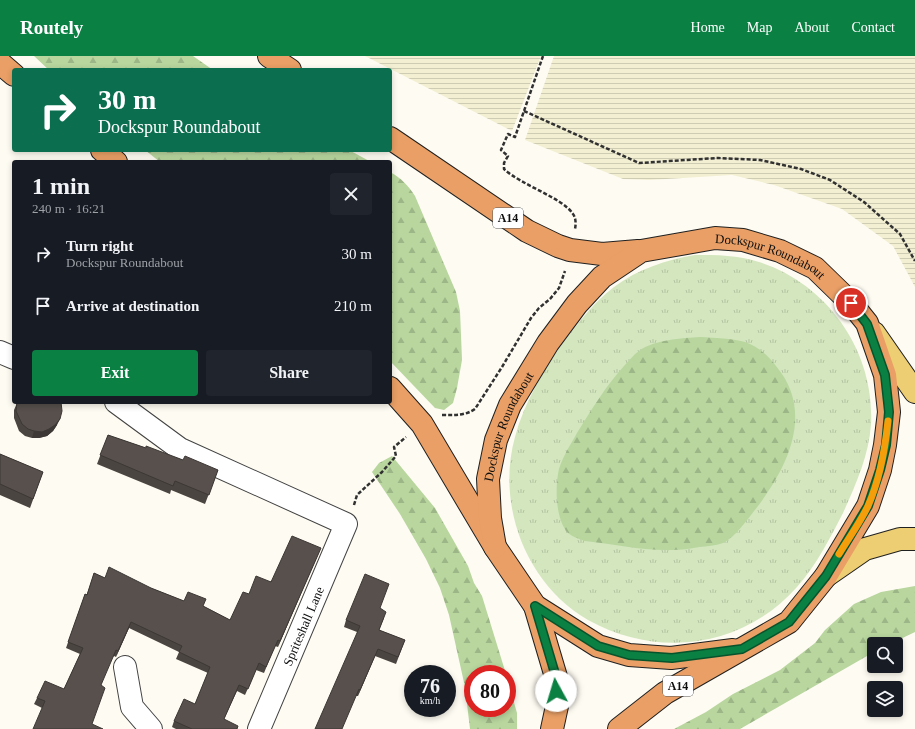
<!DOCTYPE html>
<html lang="en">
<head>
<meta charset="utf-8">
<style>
  body { margin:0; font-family:"Times New Roman",serif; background:#20242c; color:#f1f3f6; height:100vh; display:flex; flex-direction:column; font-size:15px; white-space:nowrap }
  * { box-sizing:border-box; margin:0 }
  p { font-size:13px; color:#9ea1a6 }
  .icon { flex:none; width:22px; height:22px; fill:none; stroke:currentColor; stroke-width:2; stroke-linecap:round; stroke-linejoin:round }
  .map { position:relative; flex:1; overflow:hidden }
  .side { position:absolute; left:12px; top:104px; width:380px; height:244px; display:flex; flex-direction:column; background:#171b24; border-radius:4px; box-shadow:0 2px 6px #0003 }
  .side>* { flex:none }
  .banner { position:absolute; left:12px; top:12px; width:380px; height:84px; border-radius:4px; box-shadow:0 2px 6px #0003; background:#0b6e4f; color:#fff; overflow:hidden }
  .fabs { position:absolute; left:867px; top:581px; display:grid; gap:8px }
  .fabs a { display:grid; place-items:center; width:36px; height:36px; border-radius:4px; background:#171b24; box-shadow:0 2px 6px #0003; font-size:20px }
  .speed { position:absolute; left:404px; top:609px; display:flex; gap:8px; font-size:20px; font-weight:700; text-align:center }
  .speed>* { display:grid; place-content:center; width:52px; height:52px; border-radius:50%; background:#171b24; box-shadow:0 2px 6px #0003; line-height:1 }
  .speed small { font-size:10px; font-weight:400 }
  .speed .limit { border:6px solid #d22; background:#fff; color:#111 }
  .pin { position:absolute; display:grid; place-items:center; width:34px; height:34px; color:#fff; margin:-17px; border:2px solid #fff; border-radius:50%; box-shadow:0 1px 4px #0007 }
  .me { position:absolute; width:44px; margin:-22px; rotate:354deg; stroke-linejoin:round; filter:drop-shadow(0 0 3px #0008) }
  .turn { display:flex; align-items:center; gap:14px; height:84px; padding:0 20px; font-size:18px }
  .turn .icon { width:52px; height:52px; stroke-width:2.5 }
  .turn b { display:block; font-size:28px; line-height:34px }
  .round { display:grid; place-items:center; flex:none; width:42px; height:42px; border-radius:4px; background:#20242c }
  .summary { display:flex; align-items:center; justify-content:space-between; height:68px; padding:0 20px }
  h1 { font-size:24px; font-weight:600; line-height:30px }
  .button { display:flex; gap:8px; margin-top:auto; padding:8px 20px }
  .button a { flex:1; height:46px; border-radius:4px; background:#0b8043; color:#fff; font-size:16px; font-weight:600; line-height:46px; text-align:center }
  .button a+a { background:#20242c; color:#f1f3f6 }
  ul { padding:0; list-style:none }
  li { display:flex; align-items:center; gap:12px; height:52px; padding:0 20px }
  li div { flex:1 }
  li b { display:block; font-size:15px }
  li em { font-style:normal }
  header { display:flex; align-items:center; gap:24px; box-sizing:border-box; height:56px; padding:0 20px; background:#0b8043; color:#fff }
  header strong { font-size:19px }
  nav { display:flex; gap:22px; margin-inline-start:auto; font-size:14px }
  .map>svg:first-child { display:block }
  .farmland { fill:url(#farmland-rules) }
  .grass { fill:url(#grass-tufts) }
  .forest { fill:url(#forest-firs) }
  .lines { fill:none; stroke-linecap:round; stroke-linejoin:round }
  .minor-casing { stroke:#424242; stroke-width:24 }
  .major-casing { stroke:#202020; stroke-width:24 }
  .highway-casing { stroke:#202020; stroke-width:24 }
  .path { stroke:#313131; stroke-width:2.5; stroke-dasharray:4 2; stroke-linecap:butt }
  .minor { stroke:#fff; stroke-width:22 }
  .major { stroke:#eece72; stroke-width:22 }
  .highway { stroke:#e99f65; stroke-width:22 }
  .wall { fill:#4b4541 }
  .shaded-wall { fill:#3d3835 }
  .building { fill:#57504c; stroke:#3d3835 }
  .route-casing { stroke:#07532c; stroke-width:10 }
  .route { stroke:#0b8043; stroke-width:7 }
  .slow { stroke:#f59e0b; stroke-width:7 }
  .labels { text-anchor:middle; stroke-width:4; stroke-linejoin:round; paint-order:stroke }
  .shield { fill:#fff; stroke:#575757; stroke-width:1 }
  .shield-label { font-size:12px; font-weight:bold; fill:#0f0f0f }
  .street-label { font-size:13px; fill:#0f0f0f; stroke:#fff }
</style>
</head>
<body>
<header>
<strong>Routely</strong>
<nav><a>Home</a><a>Map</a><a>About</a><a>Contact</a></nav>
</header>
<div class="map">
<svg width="915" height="673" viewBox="0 0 915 673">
  <defs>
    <pattern id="farmland-rules" width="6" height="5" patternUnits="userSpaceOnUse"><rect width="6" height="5" fill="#f3efd3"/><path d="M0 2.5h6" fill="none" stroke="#cfccb4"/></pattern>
    <pattern id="grass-tufts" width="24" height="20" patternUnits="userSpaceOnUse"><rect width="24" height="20" fill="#d3e6be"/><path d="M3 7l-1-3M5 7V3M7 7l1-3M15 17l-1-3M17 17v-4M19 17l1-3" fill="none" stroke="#b4c4a2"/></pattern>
    <pattern id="forest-firs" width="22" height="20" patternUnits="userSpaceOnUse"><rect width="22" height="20" fill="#b8d69e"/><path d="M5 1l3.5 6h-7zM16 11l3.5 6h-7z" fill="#9db687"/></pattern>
  </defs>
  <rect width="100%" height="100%" fill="#fefbf2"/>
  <path class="farmland" d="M365,0H541L512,75Z
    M554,0H915V231L893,190L842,153L774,129L732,119L650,124L623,123L525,84Z"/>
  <path class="grass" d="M695,199C717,199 738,199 759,206C828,228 875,296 871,368C869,399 856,428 843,457C830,482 816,510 797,531C743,592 658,603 588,564C526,528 496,449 515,381C524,347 543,315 563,287C578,267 594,246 614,231C638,213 666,204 695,199Z"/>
  <path class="forest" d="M34,0H193L213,14H49Z
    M145,94H349L371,106H160Z
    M390,116C401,122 408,129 415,140L456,236L460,255L462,304L457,332L453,347L444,354L435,352L390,305Z
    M700,281C715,282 731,282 745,286C757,290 769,300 776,310C814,355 789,409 758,450C749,461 736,481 723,487C715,490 707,490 699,491C690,493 681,494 672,494C643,495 613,488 585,485C579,483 573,481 568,477C555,463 555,430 559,413C563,400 571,388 577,377C592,353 605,331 624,310C629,305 633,299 639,295C653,284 683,282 700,281Z
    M392,400L435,452L468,510L474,527L482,540L506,618H473V652H507V622L517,657V673H470L465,631L449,559L440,532L426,503L400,458L372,416L379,407Z
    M915,530V576L890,588H874V596L740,673H674L706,656L733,638L780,614L815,587L825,574L854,548L881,536Z"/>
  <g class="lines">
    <g class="minor-casing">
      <path id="minor" d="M0,296L14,302
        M116,346L180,393L346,468L259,673
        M125,611L132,651L151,673"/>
    </g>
    <g class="major-casing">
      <path id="major" d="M874,277L915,336
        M826,520L865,493L900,483H915"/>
    </g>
    <g class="highway-casing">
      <g id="highway">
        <path d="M269,0L290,14"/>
        <path d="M0,7L14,19"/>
        <path d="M390,82L527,175L558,190L570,194L602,198L638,195"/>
        <path d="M102,94L116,106"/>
        <path d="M390,332L422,368L495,491L535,550L598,590L629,599L671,602L733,594"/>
        <path id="s1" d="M495,491L490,462L488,423L496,384L510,349L548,287L577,248L602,221L641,195L715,182L743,184L780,195L815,212L851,247L867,267L885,319L889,356L885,389L880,414L868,450L826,520L789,566L665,637L619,673"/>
        <path d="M535,550L556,621L557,650L552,673"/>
      </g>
    </g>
    <path class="path" d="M543,0L515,81L508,78L501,94L508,100L504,107V113C521,129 563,142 573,158C576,162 576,168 575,173
      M524,55L639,107L718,102L760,104L801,113L830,124L864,146L900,178L915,205
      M442,359C454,359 465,360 475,353L502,311L531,262L539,252L550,243L559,232L565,215
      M354,449L357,439L382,416L396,400L394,391L406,381"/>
    <use href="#minor" class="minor"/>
    <use href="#major" class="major"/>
    <use href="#highway" class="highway"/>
  </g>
  <path class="wall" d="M17,347L57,369L53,375L47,380L39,382H32L25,380L19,375L14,362V354Z
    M108,379L146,392L183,404L218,414L205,448L171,434L170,438L97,408Z
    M0,398L43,416L30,452L0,439Z
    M318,498L278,591L275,590L264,617L256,614L245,639L237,635L224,663L237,673H176L172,671L174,665L195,648L208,617L176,603L179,596L129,572L116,601L114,600L42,652L34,648L37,642L64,633L80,598L66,592L85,538H87L94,517L105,522L151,532L184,545L203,550L230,564L249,538Z
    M380,552L384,562L379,574L405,584L396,608L375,600L358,640H356L357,576L344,571L346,564Z"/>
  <path class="shaded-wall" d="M60,363L57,369L53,375L47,380L39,382H32L34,375Z
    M321,492L318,498L278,591L280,585Z
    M131,566L129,572L116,601L118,595Z
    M378,593L375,600L358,640L360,634Z"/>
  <path class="building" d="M17,346H61L62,355L60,363L55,369L49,373L42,376L34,375L28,373L22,368L16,355Z
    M108,379L146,392V390L183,404L185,400L218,414L209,439L175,425L173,430L100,399Z
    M0,398L43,416L33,443L0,428Z
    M292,480L321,492L280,585L278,584L266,611L259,607L248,633L239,629L224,663L238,670L237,673H192L174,665L184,643L195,648L210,611L179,596L182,590L131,566L118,595L116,594L101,629L105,632L92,668L103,673H33L45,645L37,642L45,625L64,633L83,592L68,586L85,538L87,539L94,517L105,522L109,511L151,532L184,545L188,536L206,543L203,550L230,564L243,536L249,538L256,520L271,526Z
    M365,518L389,528L380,552L386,556L379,574L405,584L398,601L378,593L360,634L359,633L342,673H315L360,570L346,564Z"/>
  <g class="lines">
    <g class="route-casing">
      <path id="route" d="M556,635V621L535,550L598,590L629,599L672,602L742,593L789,566L826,520L868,450L880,414L886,389L889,356L885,319L867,268L851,247"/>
    </g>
    <use href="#route" class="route"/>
    <path class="slow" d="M839,498C848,483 860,467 868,450C880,423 885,394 888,365"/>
  </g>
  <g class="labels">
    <g class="shield">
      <rect x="493" y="152" width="30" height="20" rx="3"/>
      <rect x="663" y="620" width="30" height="20" rx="3"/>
    </g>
    <g class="shield-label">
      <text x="508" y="166">A14</text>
      <text x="678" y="634">A14</text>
    </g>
    <g class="street-label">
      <text dy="5" stroke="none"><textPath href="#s1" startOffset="485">Dockspur Roundabout</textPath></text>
      <text dy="5" stroke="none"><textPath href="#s1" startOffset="125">Dockspur Roundabout</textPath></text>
      <text transform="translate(303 570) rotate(-67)" y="5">Spriteshall Lane</text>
    </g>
  </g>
</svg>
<div class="fabs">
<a><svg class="icon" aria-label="search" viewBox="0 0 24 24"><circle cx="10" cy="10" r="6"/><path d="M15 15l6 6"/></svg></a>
<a><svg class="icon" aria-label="layers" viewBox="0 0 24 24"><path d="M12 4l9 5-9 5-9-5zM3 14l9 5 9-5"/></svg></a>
</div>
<div class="speed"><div>76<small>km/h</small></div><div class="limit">80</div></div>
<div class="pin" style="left:851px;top:247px;background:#d93025"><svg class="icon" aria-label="arrive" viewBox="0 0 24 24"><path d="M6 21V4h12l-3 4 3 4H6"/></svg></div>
<svg class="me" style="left:556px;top:635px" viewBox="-20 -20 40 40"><circle r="19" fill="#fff"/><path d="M0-13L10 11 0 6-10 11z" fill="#0b8043"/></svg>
<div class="banner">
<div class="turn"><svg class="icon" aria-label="right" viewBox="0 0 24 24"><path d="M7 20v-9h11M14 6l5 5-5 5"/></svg><div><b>30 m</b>Dockspur Roundabout</div></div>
</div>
<section class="side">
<div class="summary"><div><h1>1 min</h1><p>240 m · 16:21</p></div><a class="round"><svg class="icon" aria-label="close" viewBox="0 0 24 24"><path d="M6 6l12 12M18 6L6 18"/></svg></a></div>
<ul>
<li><svg class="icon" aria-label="right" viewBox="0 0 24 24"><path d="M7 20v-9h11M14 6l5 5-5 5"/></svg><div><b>Turn right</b><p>Dockspur Roundabout</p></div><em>30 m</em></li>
<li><svg class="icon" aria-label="arrive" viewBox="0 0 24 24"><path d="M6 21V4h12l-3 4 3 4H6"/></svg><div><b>Arrive at destination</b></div><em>210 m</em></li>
</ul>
<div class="button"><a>Exit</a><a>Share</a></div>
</section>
</div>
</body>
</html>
